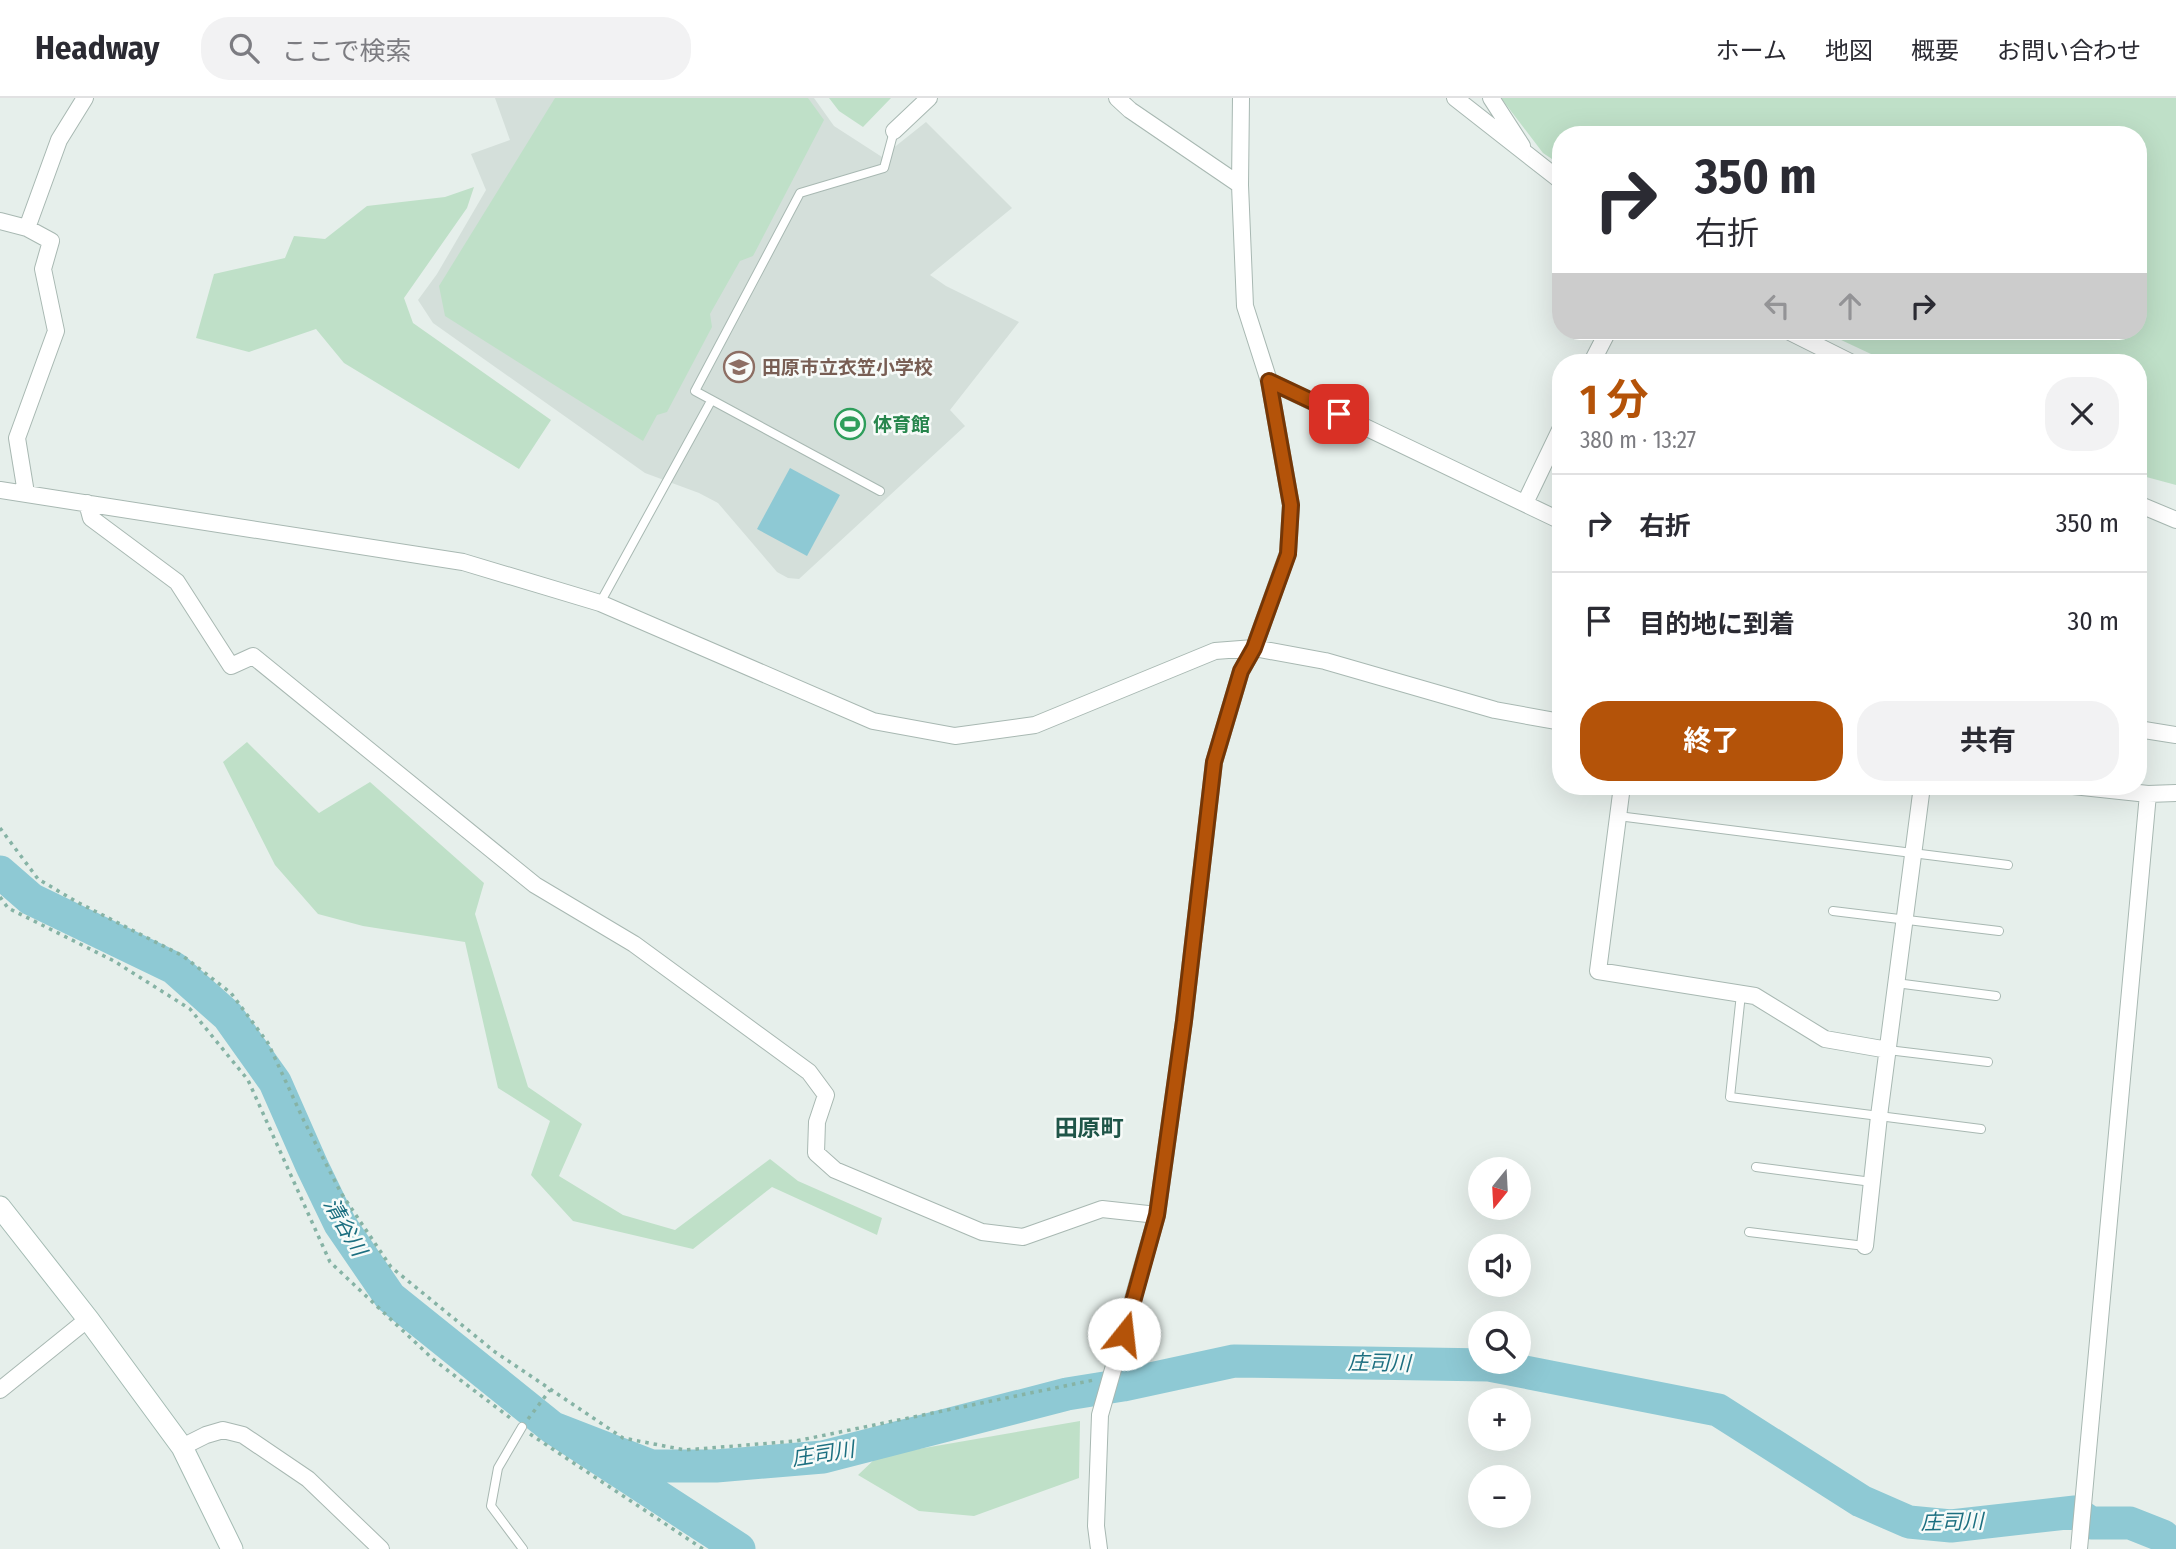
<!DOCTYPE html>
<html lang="ja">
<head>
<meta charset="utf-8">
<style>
  body { margin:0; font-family:"Fira Sans Condensed","Noto Sans JP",sans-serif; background:#f2f2f3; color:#2b2b33; height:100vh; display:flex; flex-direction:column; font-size:26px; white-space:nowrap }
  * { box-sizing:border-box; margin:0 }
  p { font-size:23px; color:#7c7c81 }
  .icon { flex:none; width:38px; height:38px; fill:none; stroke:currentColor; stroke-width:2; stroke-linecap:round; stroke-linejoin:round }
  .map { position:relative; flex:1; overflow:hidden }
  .details { position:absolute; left:1552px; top:256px; width:595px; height:441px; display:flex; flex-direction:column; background:#fff; border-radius:28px; box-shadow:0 7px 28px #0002 }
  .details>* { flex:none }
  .hud { position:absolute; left:1552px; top:28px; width:595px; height:214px; border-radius:28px; box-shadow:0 7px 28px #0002; background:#fff; color:#2b2b33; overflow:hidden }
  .needle { width:46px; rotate:198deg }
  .controls { position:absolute; left:1468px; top:1059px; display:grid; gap:14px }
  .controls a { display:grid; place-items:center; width:63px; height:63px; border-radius:50%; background:#fff; box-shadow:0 7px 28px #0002; font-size:35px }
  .pin { position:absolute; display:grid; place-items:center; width:60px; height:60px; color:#fff; margin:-30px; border-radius:14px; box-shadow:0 4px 10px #0006 }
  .me { position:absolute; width:77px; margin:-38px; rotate:16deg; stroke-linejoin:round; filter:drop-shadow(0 0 5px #0008) }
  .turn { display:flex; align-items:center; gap:24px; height:147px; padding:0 28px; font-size:32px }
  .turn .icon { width:91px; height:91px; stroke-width:2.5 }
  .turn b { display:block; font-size:49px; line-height:60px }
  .lanes { display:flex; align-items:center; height:66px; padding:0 28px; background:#0003; justify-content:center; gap:35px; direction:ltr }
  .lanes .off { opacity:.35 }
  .round { display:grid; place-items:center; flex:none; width:74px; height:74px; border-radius:28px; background:#f2f2f3 }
  .summary { display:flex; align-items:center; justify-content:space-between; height:119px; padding:0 28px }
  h1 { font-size:42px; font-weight:700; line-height:52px; color:#b45309 }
  .button { display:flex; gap:14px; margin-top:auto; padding:14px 28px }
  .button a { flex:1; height:80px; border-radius:28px; background:#b45309; color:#fff; font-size:28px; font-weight:700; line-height:80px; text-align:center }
  .button a+a { background:#f2f2f3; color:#2b2b33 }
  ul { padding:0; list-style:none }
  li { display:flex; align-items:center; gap:21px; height:98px; padding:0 28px; border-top:2px solid #e1e1e2 }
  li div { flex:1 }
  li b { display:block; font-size:26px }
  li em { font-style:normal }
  header { display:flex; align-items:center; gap:42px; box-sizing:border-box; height:98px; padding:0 35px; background:#fff; border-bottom:2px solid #e1e1e2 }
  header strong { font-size:33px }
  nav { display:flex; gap:38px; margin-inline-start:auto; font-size:24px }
  .search { width:490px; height:63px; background:#f2f2f3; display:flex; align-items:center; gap:18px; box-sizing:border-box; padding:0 24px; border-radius:28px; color:#7c7c81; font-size:26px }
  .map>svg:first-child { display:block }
  .built { fill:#d4dfda }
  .green { fill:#bfe0c8 }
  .water { fill:#8ec9d4 }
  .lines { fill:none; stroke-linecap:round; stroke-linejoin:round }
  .river { stroke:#8ec9d4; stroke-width:33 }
  .lane-casing { stroke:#a8b8b2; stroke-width:10 }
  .street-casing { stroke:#a8b8b2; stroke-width:18 }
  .secondary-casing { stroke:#a4bbb3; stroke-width:23 }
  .path { stroke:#86b3a5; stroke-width:3.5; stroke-dasharray:3.5 5; stroke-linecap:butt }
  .lane { stroke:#fff; stroke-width:8 }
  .street { stroke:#fff; stroke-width:16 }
  .secondary { stroke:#fff; stroke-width:21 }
  .route-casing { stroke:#753606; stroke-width:18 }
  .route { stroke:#b45309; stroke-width:12 }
  .labels { text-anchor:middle; stroke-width:5; stroke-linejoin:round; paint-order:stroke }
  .education-label { font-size:19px; font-weight:bold; fill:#785e54; stroke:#f7fbf9; text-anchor:start }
  .leisure-label { font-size:19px; font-weight:bold; fill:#27864d; stroke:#f7fbf9; text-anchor:start }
  .water-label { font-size:21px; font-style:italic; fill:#1c6f80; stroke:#f7fbf9 }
  .quarter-label { font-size:23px; font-weight:bold; fill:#1f5548; stroke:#f7fbf9 }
</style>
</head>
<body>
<header>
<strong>Headway</strong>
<div class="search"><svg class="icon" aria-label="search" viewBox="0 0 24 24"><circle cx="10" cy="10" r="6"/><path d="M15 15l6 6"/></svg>ここで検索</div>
<nav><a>ホーム</a><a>地図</a><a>概要</a><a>お問い合わせ</a></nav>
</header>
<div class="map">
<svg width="2176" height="1451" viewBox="0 0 2176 1451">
  <rect width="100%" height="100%" fill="#e6efeb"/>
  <path class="built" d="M495,0H814L834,28L882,59L926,24L1012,110L930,177L946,188L1019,224L950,312L965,328L799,481L788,480L777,474L718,405L699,395L645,375L433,225L418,202L437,176L486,92L471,56L510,42Z"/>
  <path class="green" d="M555,0H808L824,22L753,158L740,163L710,216L712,229L667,314L657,317L643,343L445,218L439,188Z
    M829,0H891L863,29L839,13Z
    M1501,0H2176V387L2139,377L2138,264H1888L1822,233H2138V37H1561V67L1543,55Z
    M474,89L467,110L404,200L413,225L551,322L519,371L344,265L316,231L249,254L196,240L214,176L285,160L294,138L325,141L367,108L445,99Z
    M247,644L319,715L370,684L484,785L475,816L528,989L582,1026L559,1078L623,1117L675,1132L770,1061L798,1083L882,1120L877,1137L772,1089L693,1151L573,1123L531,1077L550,1023L498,990L465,844L363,828L318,816L275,767L223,664Z
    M1080,1323L1079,1380L974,1418L919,1413L858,1377L878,1358Z"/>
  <path class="water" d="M790,370L840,397L807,458L757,431Z"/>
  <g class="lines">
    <path class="river" d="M0,774L31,801L174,870L228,918L275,984L312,1068L340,1126L390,1199L553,1330L739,1451
      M553,1330L651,1368H716L823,1359L1067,1296L1123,1287L1234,1263L1489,1267L1718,1312L1861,1403L1909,1424L1951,1428L2075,1414L2091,1425H2130L2163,1438L2175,1451"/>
    <g class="lane-casing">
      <path id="lane" d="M880,393L695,293L800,95L884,70L894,33
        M600,505L711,303
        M1618,718L2008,767
        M1833,813L1999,833
        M1896,885L1996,898
        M1741,896L1730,999L1981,1031
        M1888,952L1988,964
        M1756,1069L1872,1084
        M1749,1134L1865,1148
        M522,1329L498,1370L491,1408L523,1451"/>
    </g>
    <g class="street-casing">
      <path id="street" d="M1117,0L1130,12L1240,87
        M1455,0L1561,83
        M1491,0L1522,48
        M894,33L929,0
        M0,123L27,130L51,143L43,171L56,233L17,340L26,395
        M27,130L59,42L85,0
        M1788,233L1850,264
        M1592,264L1608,233
        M1269,283L1561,423
        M0,392L463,464L600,505L873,623L955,638L1035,627L1215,553L1254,550L1325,563L1495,612L1561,624
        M87,405L91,420L177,484L231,568L253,558L535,787L634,846L809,974L826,997L817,1024L816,1055L835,1072L982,1134L1023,1139L1102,1111L1157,1117
        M1525,405L1561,330
        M2138,406L2176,422
        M2138,631L2176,637
        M1622,688L1598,873L1755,898L1825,941L1888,952
        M2073,688L2148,696L2176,695
        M1865,1148L1879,1018L1922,688
        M0,1292L88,1221
        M182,1349L206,1337L223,1332L243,1337L308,1381L381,1451
        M1099,1451L1096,1428L1100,1317L1157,1117L1184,923L1214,664L1241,573L1254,550L1288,455L1291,407L1269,283L1245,208L1240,87L1241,0
        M2079,1451L2148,696"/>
    </g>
    <g class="secondary-casing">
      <path id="secondary" d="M0,1109L88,1221L182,1349L232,1451"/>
    </g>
    <path class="path" d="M0,730L38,781L77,804L183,858L231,895L268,945L304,1023L341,1095L391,1169L495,1254L623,1340L685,1352L796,1343L1094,1282
      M0,799L8,810L114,863L190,911L248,982L330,1164L434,1262L513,1322
      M528,1321L550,1292
      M530,1336L703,1451"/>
    <use href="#lane" class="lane"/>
    <use href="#street" class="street"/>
    <use href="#secondary" class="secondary"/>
  </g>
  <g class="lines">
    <g class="route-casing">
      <path id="route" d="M1124,1236L1157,1117L1184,923L1214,664L1241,573L1254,550L1288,456L1291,407L1269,283L1339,316"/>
    </g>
    <use href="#route" class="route"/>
  </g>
  <defs>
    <g id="school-ring" transform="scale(1.575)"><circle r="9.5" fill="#f7fbf9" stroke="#8d6e63" stroke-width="1.5"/><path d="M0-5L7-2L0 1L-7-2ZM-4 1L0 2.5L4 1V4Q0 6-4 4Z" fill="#8d6e63"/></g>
    <g id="stadium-ring" transform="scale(1.575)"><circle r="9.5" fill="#f7fbf9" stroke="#2e9e5b" stroke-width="1.5"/><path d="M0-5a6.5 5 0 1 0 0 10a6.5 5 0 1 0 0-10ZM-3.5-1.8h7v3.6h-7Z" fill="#2e9e5b"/></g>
  </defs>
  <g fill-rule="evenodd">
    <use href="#school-ring" x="739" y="269"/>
    <use href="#stadium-ring" x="850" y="326"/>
  </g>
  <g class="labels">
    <g class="education-label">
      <text x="762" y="276">田原市立衣笠小学校</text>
    </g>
    <g class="leisure-label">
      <text x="873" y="333">体育館</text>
    </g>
    <g class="water-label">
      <text transform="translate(345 1129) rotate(60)" y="7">清谷川</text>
      <text transform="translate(1379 1265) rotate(1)" y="7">庄司川</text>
      <text transform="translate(823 1356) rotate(-9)" y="7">庄司川</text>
      <text transform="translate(1952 1424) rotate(-1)" y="7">庄司川</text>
    </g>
    <g class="quarter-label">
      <text x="1089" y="1038">田原町</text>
    </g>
  </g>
</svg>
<div class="controls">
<a><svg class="needle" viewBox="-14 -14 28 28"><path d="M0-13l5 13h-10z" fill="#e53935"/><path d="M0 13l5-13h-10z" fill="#7c7c81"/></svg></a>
<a><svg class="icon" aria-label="sound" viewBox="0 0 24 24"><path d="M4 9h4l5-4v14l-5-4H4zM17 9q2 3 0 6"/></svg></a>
<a><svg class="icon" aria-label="search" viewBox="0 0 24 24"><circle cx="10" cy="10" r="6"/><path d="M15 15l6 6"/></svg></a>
<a>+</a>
<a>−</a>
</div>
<div class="pin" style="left:1339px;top:316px;background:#d93025"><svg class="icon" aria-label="arrive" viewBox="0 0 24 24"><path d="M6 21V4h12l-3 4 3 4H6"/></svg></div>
<svg class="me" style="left:1124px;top:1236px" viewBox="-20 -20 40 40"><circle r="19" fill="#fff"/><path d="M0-13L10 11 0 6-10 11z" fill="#b45309"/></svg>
<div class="hud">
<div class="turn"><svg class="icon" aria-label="right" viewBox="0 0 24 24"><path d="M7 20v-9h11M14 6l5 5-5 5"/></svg><div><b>350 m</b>右折</div></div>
<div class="lanes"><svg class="icon off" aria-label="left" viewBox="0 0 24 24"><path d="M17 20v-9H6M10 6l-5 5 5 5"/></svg><svg class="icon off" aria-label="ahead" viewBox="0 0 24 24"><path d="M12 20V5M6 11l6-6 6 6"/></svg><svg class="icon" aria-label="right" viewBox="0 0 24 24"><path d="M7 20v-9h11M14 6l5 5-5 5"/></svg></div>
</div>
<section class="details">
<div class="summary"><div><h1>1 分</h1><p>380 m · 13:27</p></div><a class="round"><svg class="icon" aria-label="close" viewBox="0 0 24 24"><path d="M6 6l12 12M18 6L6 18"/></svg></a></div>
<ul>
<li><svg class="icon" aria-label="right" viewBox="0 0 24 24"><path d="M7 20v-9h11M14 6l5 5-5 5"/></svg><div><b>右折</b></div><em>350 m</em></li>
<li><svg class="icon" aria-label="arrive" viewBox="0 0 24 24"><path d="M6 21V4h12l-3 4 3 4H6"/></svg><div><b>目的地に到着</b></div><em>30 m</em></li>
</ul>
<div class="button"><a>終了</a><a>共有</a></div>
</section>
</div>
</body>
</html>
